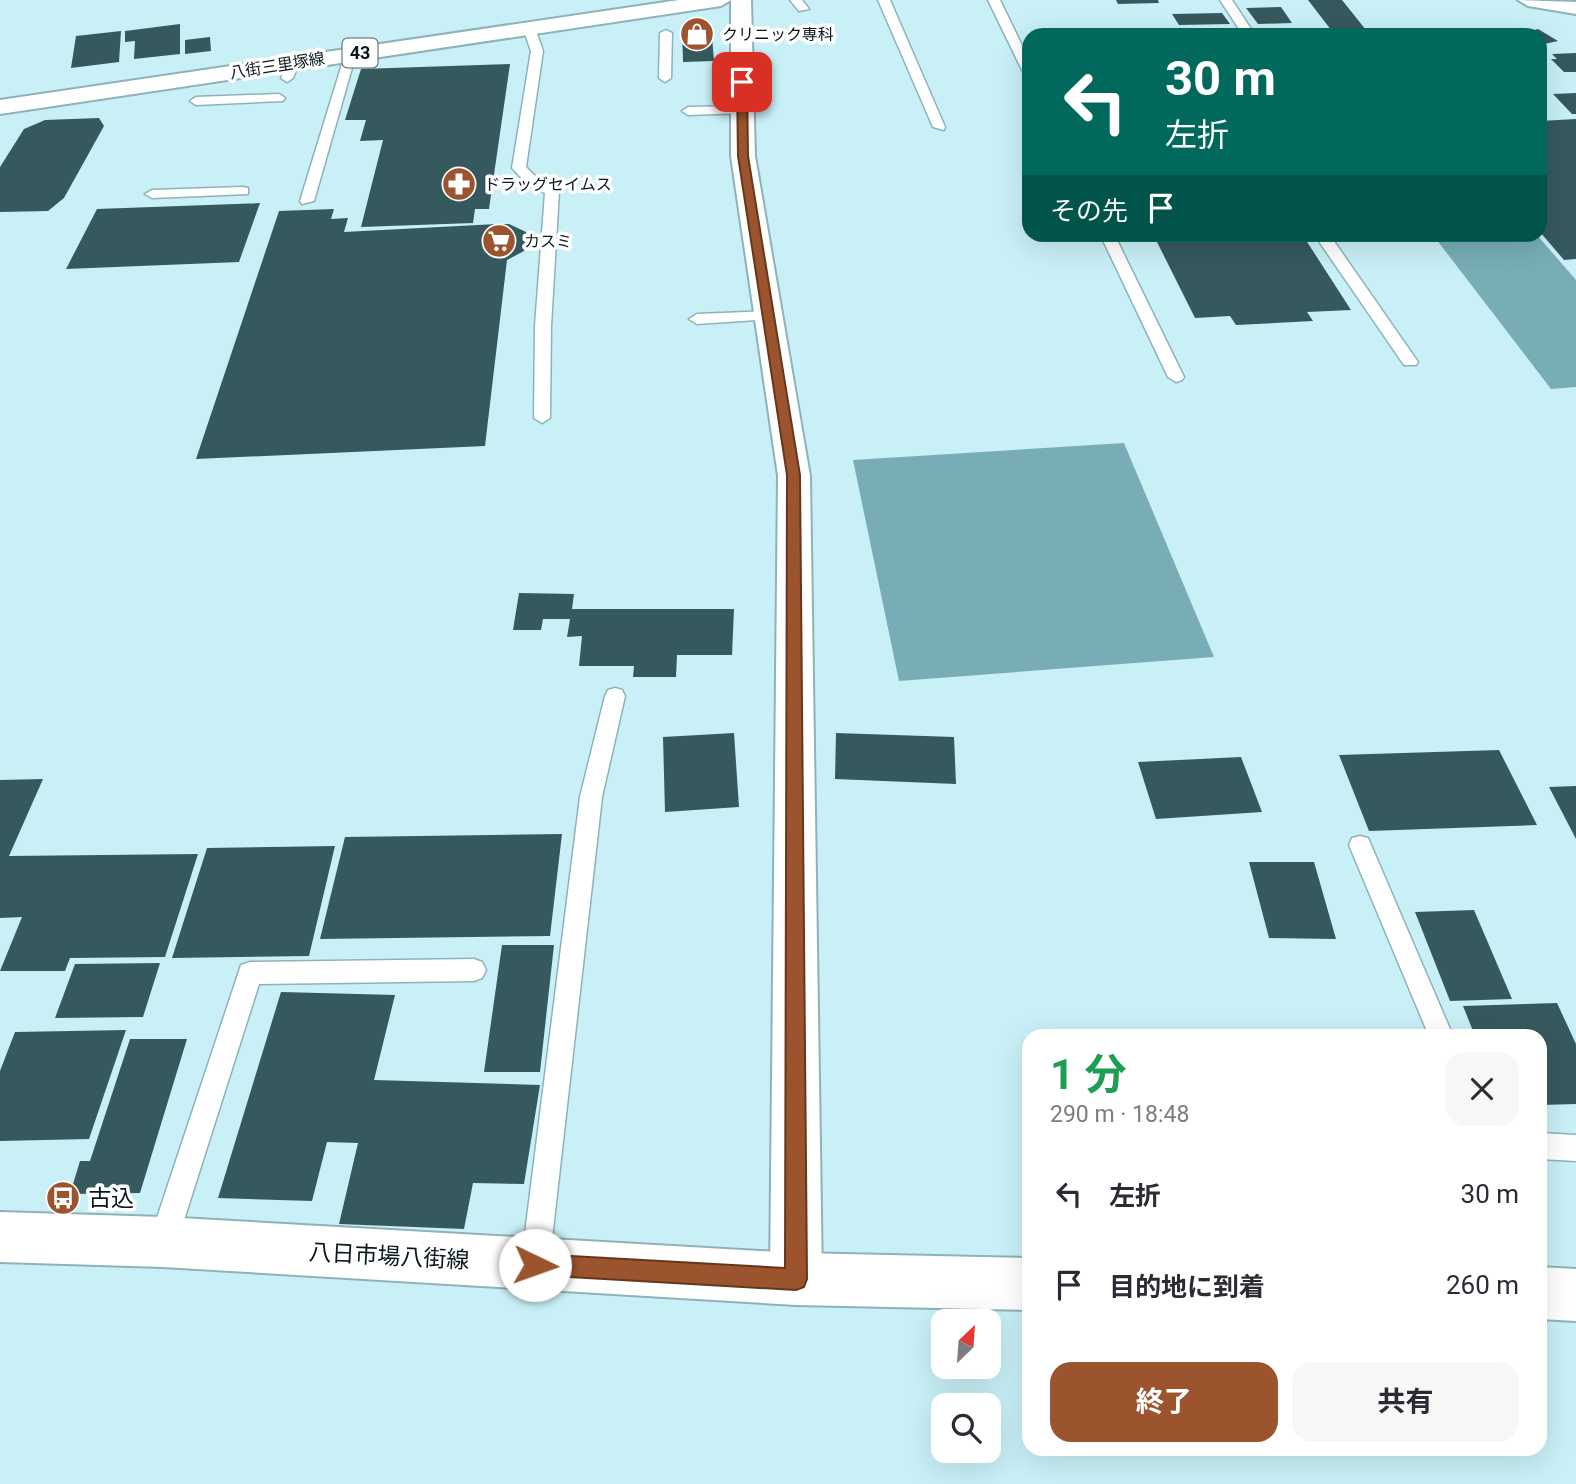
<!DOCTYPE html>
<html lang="ja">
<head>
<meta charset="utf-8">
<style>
  body { margin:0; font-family:Roboto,"Noto Sans JP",sans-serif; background:#f7f7f7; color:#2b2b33; height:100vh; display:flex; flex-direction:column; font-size:26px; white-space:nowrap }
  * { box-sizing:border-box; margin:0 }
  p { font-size:23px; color:#7c7c81 }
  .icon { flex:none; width:38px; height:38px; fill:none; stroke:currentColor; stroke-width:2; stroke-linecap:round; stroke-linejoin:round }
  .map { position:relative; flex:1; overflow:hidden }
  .sheet { position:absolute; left:1022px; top:1029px; width:525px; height:427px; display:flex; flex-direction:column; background:#fff; border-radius:21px; box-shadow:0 7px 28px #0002 }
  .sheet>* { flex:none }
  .hud { position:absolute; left:1022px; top:28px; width:525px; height:214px; border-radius:21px; box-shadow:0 7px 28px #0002; background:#00695c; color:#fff; overflow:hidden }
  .needle { width:46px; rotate:25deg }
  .buttons { position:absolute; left:931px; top:1309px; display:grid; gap:14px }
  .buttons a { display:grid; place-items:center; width:70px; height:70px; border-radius:14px; background:#fff; box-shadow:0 7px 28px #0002; font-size:35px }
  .pin { position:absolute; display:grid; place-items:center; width:60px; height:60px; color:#fff; margin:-30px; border-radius:14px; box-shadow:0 4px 10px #0006 }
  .me { position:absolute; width:77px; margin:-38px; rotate:93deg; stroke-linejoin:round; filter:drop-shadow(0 0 5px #0008) }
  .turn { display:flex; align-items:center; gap:24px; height:147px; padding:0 28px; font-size:32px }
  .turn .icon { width:91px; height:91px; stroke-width:2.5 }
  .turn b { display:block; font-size:49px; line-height:60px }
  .then { display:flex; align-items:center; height:66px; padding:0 28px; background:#0003; gap:14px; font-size:26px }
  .round { display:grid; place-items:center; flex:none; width:74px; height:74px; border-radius:21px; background:#f7f7f7 }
  .summary { display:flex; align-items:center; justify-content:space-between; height:119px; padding:0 28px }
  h1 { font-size:42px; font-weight:700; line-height:52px; color:#1e9e55 }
  .action { display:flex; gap:14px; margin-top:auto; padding:14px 28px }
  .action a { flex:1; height:80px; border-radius:21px; background:#9b542d; color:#fff; font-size:28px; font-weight:700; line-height:80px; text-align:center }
  .action a+a { background:#f7f7f7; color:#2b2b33 }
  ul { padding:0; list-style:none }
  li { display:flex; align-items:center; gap:21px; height:91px; padding:0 28px }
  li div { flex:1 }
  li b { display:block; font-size:26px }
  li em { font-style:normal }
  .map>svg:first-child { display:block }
  .water { fill:#78adb6 }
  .building { fill:#36595e }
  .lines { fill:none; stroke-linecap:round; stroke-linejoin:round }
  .service-casing { stroke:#8db3b9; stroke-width:3 }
  .minor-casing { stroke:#8db3b9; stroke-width:4 }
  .primary-casing { stroke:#8db3b9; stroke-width:4 }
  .service { fill:#fff; fill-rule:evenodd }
  .minor { fill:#fff; fill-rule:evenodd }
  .primary { fill:#fff; fill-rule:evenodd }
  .route { fill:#9b542d; stroke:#65371d; stroke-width:2 }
  .labels { text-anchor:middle; stroke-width:7; stroke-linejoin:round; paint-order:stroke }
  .far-poi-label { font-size:16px; fill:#0a181b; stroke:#fff; text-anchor:start }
  .far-street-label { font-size:16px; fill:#0a181b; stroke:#fff }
  .shield { fill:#fff; stroke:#545d5f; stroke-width:2 }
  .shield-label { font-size:18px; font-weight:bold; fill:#0a181b }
  .near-poi-label { font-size:23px; fill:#0a181b; stroke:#fff; text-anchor:start }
  .near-street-label { font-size:23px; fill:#0a181b; stroke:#fff }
</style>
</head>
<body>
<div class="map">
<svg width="1576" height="1484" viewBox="0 0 1576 1484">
  <rect width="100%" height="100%" fill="#c9f0f7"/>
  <path class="water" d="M1433,235H1537L1576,280V387L1551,389Z
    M1124,443L1214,657L899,681L853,460Z"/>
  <path class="building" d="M1116,0H1158L1159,3L1118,4Z
    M1308,0H1342L1370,35H1335Z
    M1281,7L1292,23L1258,24L1246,8Z
    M1222,13L1230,24L1179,25L1172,14Z
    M180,24V54L134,59L135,41L125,42V31Z
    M711,24L714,61L683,62L682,25Z
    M1538,29L1558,41L1540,45V35H1518Z
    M121,31L119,62L71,68L76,36Z
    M210,37L211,51L185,54V40Z
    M1576,53V72H1564L1551,59H1557L1552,54Z
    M510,64L489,209H475L473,223L361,227L383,140L360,141L366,120H345L361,69Z
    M1576,93V114H1572L1553,94Z
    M99,118L104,126L64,198L48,211L0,212V167L24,129L45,120Z
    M1576,119V259L1564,260L1540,232V121Z
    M260,203L239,262L66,269L97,209Z
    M334,209L331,219L348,218L344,232L497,224H509L526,232L529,245L524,251L507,260L485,446L196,459L279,211Z
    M1153,234H1302L1351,310L1307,312L1313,321L1236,325L1230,316L1195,318Z
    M519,593L574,594L572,609H734L732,655H677L676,677H633L634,666H579L582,636L567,637L570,619H543L541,630H513Z
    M734,733L739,807L665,812L663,737Z
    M836,733L954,737L956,784L835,779Z
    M1499,750L1537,825L1369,831L1339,755Z
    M1241,757L1262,812L1156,819L1138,762Z
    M43,779L9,856L198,854L165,957L70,958L65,971H0L22,917L0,918V780Z
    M1576,786V839L1549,787Z
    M562,834L550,936L320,939L345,837Z
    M335,846L309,956L172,958L207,848Z
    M1249,862H1314L1336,939L1269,938Z
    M1474,910L1512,999L1450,1001L1415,912Z
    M502,945H554L540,1072H484Z
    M160,963L143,1017L55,1018L75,964Z
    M281,992L395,995L374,1080L540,1085L524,1184L473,1183L464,1229L339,1224L358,1143L327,1142L312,1201L218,1198Z
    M1557,1003L1576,1044V1104L1540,1105V1036H1475L1463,1006Z
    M126,1030L89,1139L0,1141V1071L15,1032Z
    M130,1039H187L140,1193L70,1194L80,1161H90Z"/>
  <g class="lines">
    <g class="service-casing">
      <path id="service" d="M790,0H802L809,9L799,11Z
        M878,0H890L945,127L944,130L933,127Z
        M988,0H1000L1029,60V76L1023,72Z
        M1220,0H1232L1255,35H1243Z
        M529,25L535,28L543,51L526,167L538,179L559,191L551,326L550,418L542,423L534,418L535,326L545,193L528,185L512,168L531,51L523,28Z
        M666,30L672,33L671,78L665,82L659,78L660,33Z
        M346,51L356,54L314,201L302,204L300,201Z
        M289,60L299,63L293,78L287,82L281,78Z
        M279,94L285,98L283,101L196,105L190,101L196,97Z
        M742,106L746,107V113L688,115L682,111L688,107Z
        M243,187L248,188V194L152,198L145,194L152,190Z
        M1100,234H1114L1184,377L1182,380L1176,382L1168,377Z
        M1314,234H1329L1418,362L1416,365H1404Z
        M768,311L773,313V319L697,324L689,319L697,314Z
        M615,688L622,690L625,696L602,797L549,1265L545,1275L535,1279L525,1275L521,1265L580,797L605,696L608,690Z
        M1360,836L1368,838L1371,845L1453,1036H1429L1349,845L1352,838Z
        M474,959L482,962L486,970L482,978L474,981L259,984L177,1242L173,1252L163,1256L153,1252L149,1242L241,965L250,962Z
        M1540,1133L1576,1135V1161L1540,1159Z"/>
    </g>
    <g class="minor-casing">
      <path id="minor" d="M731,0H751L755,156L810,476L822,1279L814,1297L796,1305L778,1297L770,1279L778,476L731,156Z
        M1518,0L1576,2V14L1528,6Z"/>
    </g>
    <g class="primary-casing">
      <path id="primary" d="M679,0H731L721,6L0,114V100Z
        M0,1212L163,1217L796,1253L1029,1258V1310L796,1305L163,1267L0,1262Z
        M1540,1267L1576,1269V1321L1540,1319Z"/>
    </g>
    <use href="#service" class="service"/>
    <use href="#minor" class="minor"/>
    <use href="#primary" class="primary"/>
  </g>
  <path class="route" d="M742,80L747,82L748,156L800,475L807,1279L804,1287L796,1290L535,1275L527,1272L524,1265L527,1257L535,1254L785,1268L787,475L738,156L737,82Z"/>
  <defs>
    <g id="shop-disc" transform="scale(1.75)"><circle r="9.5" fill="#9b542d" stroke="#fff"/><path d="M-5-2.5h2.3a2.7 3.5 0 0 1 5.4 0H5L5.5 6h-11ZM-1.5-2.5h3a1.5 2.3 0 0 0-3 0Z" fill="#fff"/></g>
    <g id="pharmacy-disc" transform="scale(1.75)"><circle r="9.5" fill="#9b542d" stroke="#fff"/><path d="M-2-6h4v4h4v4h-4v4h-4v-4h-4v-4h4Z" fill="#fff"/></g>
    <g id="supermarket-disc" transform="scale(1.75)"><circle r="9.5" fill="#9b542d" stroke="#fff"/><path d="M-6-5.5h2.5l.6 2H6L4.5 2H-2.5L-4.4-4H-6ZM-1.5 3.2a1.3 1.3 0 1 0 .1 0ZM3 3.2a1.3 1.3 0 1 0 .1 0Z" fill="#fff"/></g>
    <g id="bus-disc" transform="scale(1.75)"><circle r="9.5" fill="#9b542d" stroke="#fff"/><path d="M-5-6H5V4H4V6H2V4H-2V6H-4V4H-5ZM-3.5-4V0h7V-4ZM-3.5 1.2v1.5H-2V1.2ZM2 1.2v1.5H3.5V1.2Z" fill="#fff"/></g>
  </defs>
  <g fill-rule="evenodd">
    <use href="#shop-disc" x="697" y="34"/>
    <use href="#pharmacy-disc" x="459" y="184"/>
    <use href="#supermarket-disc" x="499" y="241"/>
    <use href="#bus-disc" x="63" y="1198"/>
  </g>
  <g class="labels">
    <g class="far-poi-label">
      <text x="722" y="40">クリニック専科</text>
      <text x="484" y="190">ドラッグセイムス</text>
      <text x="524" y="247">カスミ</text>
    </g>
    <g class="far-street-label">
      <text transform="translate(277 65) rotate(-9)" y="6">八街三里塚線</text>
    </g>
    <rect class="shield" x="342.5" y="38.5" width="35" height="29" rx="5"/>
    <g class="shield-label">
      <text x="360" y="59">43</text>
    </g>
    <g class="near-poi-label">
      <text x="88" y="1206">古込</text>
    </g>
    <g class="near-street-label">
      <text transform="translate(389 1256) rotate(3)" y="8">八日市場八街線</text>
    </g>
  </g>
</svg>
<div class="buttons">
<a><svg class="needle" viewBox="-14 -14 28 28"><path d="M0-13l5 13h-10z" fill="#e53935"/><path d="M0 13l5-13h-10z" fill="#7c7c81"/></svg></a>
<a><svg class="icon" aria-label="search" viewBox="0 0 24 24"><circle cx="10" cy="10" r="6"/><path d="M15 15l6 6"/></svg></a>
</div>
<div class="pin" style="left:742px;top:82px;background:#d93025"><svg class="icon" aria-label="arrive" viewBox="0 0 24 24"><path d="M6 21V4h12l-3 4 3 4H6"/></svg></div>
<svg class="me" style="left:535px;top:1265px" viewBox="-20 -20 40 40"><circle r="19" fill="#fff"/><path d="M0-13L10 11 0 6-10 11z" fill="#9b542d"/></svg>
<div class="hud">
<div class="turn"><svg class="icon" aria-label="left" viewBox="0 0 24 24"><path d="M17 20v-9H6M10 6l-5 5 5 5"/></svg><div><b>30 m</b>左折</div></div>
<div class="then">その先<svg class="icon" aria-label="arrive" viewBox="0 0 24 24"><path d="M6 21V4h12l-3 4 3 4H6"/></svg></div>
</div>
<section class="sheet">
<div class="summary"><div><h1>1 分</h1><p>290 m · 18:48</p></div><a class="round"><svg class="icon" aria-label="close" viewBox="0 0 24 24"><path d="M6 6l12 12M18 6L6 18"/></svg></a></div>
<ul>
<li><svg class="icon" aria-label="left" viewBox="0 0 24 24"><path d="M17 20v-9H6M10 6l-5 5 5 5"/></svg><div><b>左折</b></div><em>30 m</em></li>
<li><svg class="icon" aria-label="arrive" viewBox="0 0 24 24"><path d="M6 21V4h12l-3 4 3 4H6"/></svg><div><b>目的地に到着</b></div><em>260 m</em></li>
</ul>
<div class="action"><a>終了</a><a>共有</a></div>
</section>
</div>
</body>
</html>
